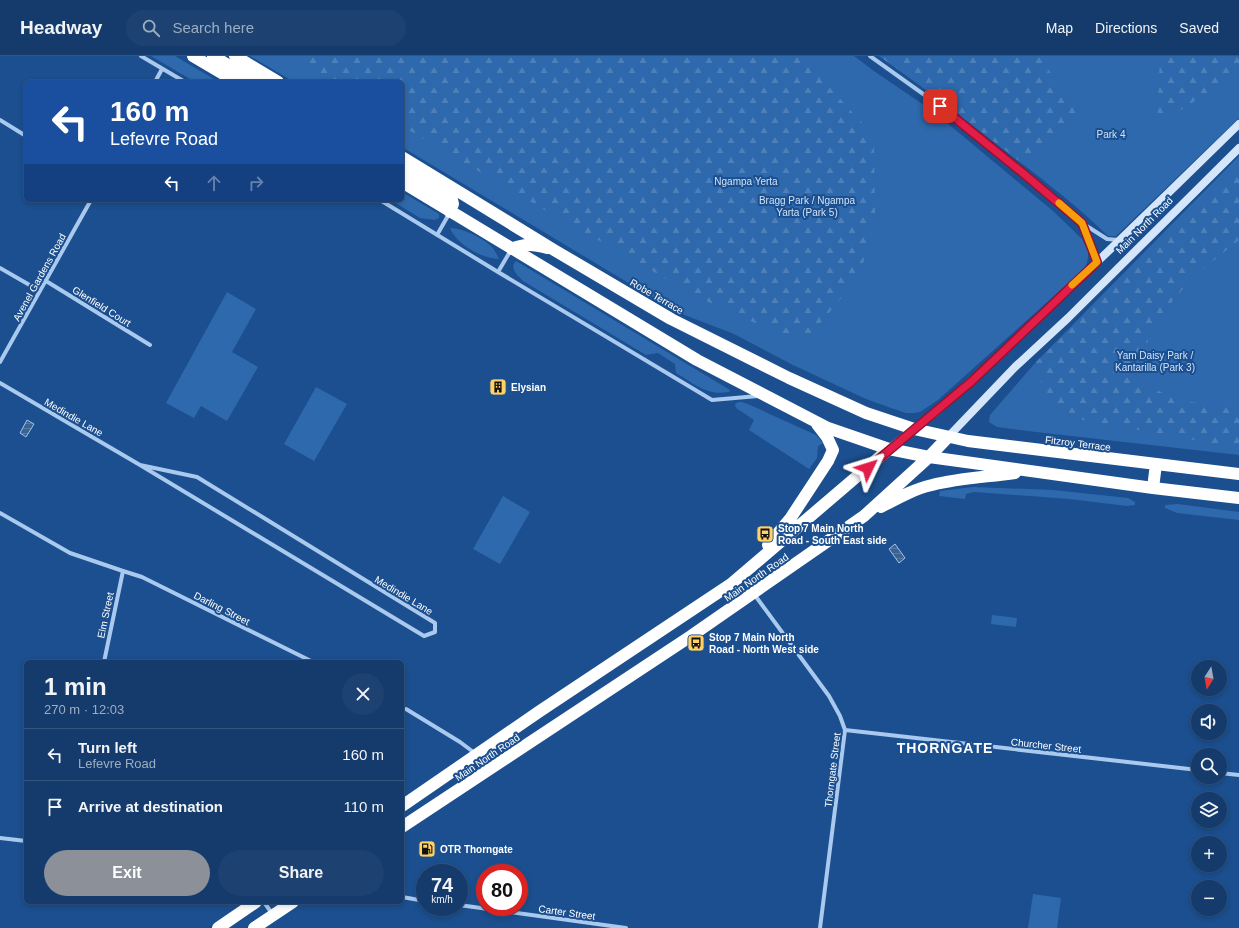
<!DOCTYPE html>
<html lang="en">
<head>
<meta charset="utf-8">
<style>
  body { margin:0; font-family:Helvetica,sans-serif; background:#1d4271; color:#f1f3f6; height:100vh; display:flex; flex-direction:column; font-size:15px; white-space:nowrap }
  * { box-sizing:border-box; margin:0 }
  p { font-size:13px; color:#9dadc1 }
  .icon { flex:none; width:22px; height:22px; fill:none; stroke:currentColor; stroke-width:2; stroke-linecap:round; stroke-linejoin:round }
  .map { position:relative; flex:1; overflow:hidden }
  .panel { position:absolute; left:24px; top:604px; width:380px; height:244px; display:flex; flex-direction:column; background:#143b6b; border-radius:6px; box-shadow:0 2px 6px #0003,0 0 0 1px #33557e }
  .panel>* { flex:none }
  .guide { position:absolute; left:24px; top:24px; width:380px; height:122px; border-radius:6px; box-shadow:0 2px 6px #0003,0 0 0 1px #33557e; background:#1a4fa0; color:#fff; overflow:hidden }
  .needle { width:26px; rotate:191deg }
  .controls { position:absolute; left:1191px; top:604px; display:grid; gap:8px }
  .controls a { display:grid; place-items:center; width:36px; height:36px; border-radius:50%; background:#143b6b; box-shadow:0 2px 6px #0003,0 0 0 1px #33557e; font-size:20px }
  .speed { position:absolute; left:416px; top:808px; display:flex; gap:8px; font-size:20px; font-weight:700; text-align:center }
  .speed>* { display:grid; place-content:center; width:52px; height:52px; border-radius:50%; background:#143b6b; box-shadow:0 2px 6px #0003,0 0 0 1px #33557e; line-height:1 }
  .speed small { font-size:10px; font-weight:400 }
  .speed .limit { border:6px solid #d22; background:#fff; color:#111 }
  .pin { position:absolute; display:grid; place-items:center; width:34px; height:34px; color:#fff; margin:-17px; border-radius:8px; box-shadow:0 2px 6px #0006 }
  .me { position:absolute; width:44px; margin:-22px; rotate:49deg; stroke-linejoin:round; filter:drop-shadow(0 0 3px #0008) }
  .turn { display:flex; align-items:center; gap:14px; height:84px; padding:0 20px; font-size:18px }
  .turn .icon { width:52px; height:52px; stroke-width:2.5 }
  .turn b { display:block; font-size:28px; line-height:34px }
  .lanes { display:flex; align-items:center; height:38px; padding:0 20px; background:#0003; justify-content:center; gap:20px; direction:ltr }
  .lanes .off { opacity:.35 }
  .round { display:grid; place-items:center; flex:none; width:42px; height:42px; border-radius:21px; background:#1d4271 }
  .head { display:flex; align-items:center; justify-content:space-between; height:68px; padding:0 20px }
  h1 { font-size:24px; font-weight:700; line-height:30px }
  .action { display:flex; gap:8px; margin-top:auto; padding:8px 20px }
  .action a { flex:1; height:46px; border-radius:24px; background:#8c9099; color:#fff; font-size:16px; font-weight:700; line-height:46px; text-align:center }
  .action a+a { background:#1d4271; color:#f1f3f6 }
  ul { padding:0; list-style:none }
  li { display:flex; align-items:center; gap:12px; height:52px; padding:0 20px; border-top:1px solid #33557e }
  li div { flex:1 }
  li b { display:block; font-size:15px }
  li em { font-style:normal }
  header { display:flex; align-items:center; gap:24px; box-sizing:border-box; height:56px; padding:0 20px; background:#143b6b; border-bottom:1px solid #33557e }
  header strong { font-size:19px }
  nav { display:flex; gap:22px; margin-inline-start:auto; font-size:14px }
  .search { width:280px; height:36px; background:#1d4271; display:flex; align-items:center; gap:10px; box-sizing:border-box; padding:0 14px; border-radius:22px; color:#9dadc1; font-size:15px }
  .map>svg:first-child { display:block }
  .green { fill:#2e69ad }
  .forest { fill:url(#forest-firs) }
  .water { fill:url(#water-rules); stroke:#9cc4f0 }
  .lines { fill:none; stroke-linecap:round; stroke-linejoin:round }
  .street { stroke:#a9c9ee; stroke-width:4 }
  .secondary { stroke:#d6e6fa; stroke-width:8 }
  .highway { stroke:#fff; stroke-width:12 }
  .route-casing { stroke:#92132f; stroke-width:10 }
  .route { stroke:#e11d48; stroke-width:7 }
  .slow { stroke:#f59e0b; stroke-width:7 }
  .labels { text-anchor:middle; stroke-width:4; stroke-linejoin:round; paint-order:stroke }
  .park-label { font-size:10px; fill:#cfe3fa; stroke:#1b4f8f }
  .street-label { font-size:10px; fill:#fff; stroke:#1b4f8f }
  .poi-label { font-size:10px; font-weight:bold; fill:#fff; stroke:#1b4f8f; text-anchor:start }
  .district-label { font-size:14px; font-weight:bold; letter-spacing:1px; fill:#fff; stroke:#1b4f8f }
</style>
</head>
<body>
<header>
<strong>Headway</strong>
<div class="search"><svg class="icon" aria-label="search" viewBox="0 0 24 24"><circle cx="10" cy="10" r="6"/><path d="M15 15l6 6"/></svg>Search here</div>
<nav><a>Map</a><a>Directions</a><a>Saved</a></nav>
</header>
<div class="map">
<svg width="1239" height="872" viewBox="0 0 1239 872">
  <defs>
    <pattern id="forest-firs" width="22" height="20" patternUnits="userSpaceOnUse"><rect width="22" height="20" fill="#2e69ad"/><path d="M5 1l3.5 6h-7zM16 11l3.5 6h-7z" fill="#4d80b9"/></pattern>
    <pattern id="water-rules" width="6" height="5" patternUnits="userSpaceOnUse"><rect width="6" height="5" fill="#3c6290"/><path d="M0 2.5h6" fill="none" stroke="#597aa1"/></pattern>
  </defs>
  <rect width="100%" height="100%" fill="#1b4f8f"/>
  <path class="green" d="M151,0H175L219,26H195Z
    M250,0H854L874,15L934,56L1053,155L1082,183L1088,195V201L1087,207L1084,213L938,344L920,356L914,357H906L891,352L866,343L793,309L734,278L677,256L402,91V26H294Z
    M879,0H1239V62L1116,180H1108C1077,150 1042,123 1008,97C966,64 923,31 879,0Z
    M1239,100V399L1036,376L997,371L989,366L990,359L1036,306Z
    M402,136L439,158V162L435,164L420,162L391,144H402Z
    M450,172C462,172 484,182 493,192C495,195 497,199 499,203C481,202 457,189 450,172Z
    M516,205L730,334L729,336C706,340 695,328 676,317L675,308L658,297L646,299L523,225C517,219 509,212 516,205Z
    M227,236L256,253L232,296L258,311L227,365L201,350L194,362L166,347Z
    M316,331L347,348L314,405L284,388Z
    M738,346H742L748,348L816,379L823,387L818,390L817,402L809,413L749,374L754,364L736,352L735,348Z
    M973,431L1053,434L1128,442L1135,446V449L1127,450L1069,443L974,436L966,438L965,443L939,440L940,435Z
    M503,440L530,456L500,508L473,493Z
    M1178,448L1239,456V464L1177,457L1165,452V449Z
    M992,559L1017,562L1016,571L991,568Z
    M1033,838L1061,842L1057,872H1028Z"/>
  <path class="forest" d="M297,0H801L874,80L875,158L860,220L812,277L782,279L693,239L639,207L524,142L402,70V26H328L316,18Z
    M879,0H1039L1080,59L1028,112L943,46Z
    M1160,0H1239V17L1157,69Z
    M1237,113H1239V184L1192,222L1149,273L1143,327L1178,345L1239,351V392L1083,364L1057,350L1042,329L1036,306Z"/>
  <path class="water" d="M27,364L34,368L26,381L20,377Z
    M895,488L905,502L899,507L889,493Z"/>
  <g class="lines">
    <path class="street" d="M141,0L185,26
      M870,0L940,50L1024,117L1082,167L1107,183L1119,184
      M155,26L162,13
      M0,64L26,80
      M380,144L498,216L712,344L758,340
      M1083,168L1097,205
      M437,179L449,158
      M0,212L40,235
      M498,216L511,194
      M46,225L150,289
      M0,306L91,144
      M0,327L140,409L424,580L435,576V567L197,421L140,409
      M0,457L70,497L123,515L142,521L313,606
      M754,538L829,640L840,660L845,674L820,872
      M104,606L123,515
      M406,653L460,686L476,698
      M845,674L1198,714
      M1220,717L1239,719
      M0,782L26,785
      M402,841L425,845
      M264,846L273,859
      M459,849L626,872"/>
    <path class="secondary" d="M948,381L1015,311L1068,262L1239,92
      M889,393L937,355L987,311L1120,184L1239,68"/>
    <path class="highway" d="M193,0L237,26
      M213,0L256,26
      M235,0L278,26
      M402,101L554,194L671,263L789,322L866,357L914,373L968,385L1239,418
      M402,112L452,144L453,148L450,156
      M402,126L697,304L828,372L889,393L929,401L1153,432L1239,442
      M512,193C524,187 535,189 547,192
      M1153,432L1156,408
      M881,451C898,442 914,433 932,429C959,422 988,421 1015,417
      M768,489L790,463L828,405L833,394L827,381L817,368
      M402,750L540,655L731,528L889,393
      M402,771L691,580L864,460L929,401L948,381
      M218,872L256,846
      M254,872L293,846"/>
  </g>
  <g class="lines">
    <g class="route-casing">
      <path id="route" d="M868,412L972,325L1097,206L1082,167L1024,118L940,50"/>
    </g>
    <use href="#route" class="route"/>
    <path class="slow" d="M1059,147L1082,167L1097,206L1072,229"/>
  </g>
  <defs>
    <g id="building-square" transform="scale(0.9)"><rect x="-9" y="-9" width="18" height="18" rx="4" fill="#ffd166" stroke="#1b4f8f"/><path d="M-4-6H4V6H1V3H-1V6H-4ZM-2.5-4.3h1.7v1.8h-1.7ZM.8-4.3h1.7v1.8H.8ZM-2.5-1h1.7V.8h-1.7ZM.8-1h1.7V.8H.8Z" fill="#111"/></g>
    <g id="bus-square" transform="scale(0.9)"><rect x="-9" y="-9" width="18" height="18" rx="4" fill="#ffd166" stroke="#1b4f8f"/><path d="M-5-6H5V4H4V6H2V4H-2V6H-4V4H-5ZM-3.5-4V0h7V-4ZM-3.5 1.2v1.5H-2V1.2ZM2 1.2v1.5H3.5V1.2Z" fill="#111"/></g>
    <g id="fuel-square" transform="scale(0.9)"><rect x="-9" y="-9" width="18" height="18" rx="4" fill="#ffd166" stroke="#1b4f8f"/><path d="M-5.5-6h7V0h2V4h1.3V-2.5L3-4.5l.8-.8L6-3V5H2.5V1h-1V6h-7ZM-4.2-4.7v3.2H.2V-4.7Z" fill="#111"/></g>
  </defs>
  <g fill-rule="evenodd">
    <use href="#building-square" x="498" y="331"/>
    <use href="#bus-square" x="765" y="478"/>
    <use href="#bus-square" x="696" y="587"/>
    <use href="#fuel-square" x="427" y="793"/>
  </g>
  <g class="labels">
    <g class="park-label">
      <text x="1111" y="82">Park 4</text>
      <text x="746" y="129">Ngampa Yerta</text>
      <text x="807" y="148">Bragg Park / Ngampa<tspan x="807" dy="12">Yarta (Park 5)</tspan></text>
      <text x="1155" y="303">Yam Daisy Park /<tspan x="1155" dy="12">Kantarilla (Park 3)</tspan></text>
    </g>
    <g class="street-label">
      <text transform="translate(1144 169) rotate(-45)" y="4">Main North Road</text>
      <text transform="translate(39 221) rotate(-61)" y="4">Avenel Gardens Road</text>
      <text transform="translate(657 240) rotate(30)" y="4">Robe Terrace</text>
      <text transform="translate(102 250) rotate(32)" y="4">Glenfield Court</text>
      <text transform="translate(74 361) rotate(30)" y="4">Medindie Lane</text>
      <text transform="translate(1078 387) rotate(7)" y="4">Fitzroy Terrace</text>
      <text transform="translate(756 521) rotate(-35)" y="4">Main North Road</text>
      <text transform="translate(404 539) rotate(31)" y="4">Medindie Lane</text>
      <text transform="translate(222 552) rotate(27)" y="4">Darling Street</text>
      <text transform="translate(105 559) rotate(-78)" y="4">Elm Street</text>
      <text transform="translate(1046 689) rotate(6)" y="4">Churcher Street</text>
      <text transform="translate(487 701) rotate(-34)" y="4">Main North Road</text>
      <text transform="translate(832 714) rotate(-83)" y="4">Thorngate Street</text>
      <text transform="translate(567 856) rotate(8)" y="4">Carter Street</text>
    </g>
    <g class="poi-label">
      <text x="511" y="335">Elysian</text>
      <text x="778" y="476">Stop 7 Main North<tspan x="778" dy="12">Road - South East side</tspan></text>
      <text x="709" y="585">Stop 7 Main North<tspan x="709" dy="12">Road - North West side</tspan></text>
      <text x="440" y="797">OTR Thorngate</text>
    </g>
    <g class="district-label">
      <text x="945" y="697">THORNGATE</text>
    </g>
  </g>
</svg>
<div class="controls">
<a><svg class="needle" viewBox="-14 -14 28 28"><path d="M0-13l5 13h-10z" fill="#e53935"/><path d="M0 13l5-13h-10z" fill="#9dadc1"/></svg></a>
<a><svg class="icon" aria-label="sound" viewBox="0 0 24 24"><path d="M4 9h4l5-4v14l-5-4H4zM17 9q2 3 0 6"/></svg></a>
<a><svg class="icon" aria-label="search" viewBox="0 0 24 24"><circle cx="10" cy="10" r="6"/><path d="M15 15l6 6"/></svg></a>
<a><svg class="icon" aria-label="layers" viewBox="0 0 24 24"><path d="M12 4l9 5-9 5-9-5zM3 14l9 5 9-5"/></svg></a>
<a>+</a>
<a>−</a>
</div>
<div class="speed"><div>74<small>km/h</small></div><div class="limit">80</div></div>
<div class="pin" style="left:940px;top:50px;background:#d93025"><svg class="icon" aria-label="arrive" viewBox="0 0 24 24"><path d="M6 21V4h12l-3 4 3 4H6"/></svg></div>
<svg class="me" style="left:868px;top:412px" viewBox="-20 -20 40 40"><path d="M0-17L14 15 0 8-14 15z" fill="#e11d48" stroke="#fff" stroke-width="4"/></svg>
<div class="guide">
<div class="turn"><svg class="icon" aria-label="left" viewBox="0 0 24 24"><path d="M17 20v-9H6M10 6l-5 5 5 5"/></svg><div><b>160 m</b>Lefevre Road</div></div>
<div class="lanes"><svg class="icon" aria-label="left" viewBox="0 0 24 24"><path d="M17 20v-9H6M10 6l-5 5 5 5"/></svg><svg class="icon off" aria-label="ahead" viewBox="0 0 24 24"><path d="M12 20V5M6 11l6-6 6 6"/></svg><svg class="icon off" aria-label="right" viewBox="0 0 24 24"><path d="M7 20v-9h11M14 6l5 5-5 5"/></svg></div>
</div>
<section class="panel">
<div class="head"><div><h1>1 min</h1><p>270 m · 12:03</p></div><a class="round"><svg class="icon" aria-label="close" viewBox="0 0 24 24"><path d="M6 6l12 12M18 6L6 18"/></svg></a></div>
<ul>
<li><svg class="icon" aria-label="left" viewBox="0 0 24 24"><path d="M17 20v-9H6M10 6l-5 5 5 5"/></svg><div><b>Turn left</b><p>Lefevre Road</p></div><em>160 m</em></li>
<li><svg class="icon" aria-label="arrive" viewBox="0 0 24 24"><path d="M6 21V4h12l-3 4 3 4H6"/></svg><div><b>Arrive at destination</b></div><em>110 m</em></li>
</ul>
<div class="action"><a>Exit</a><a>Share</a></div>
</section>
</div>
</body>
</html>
